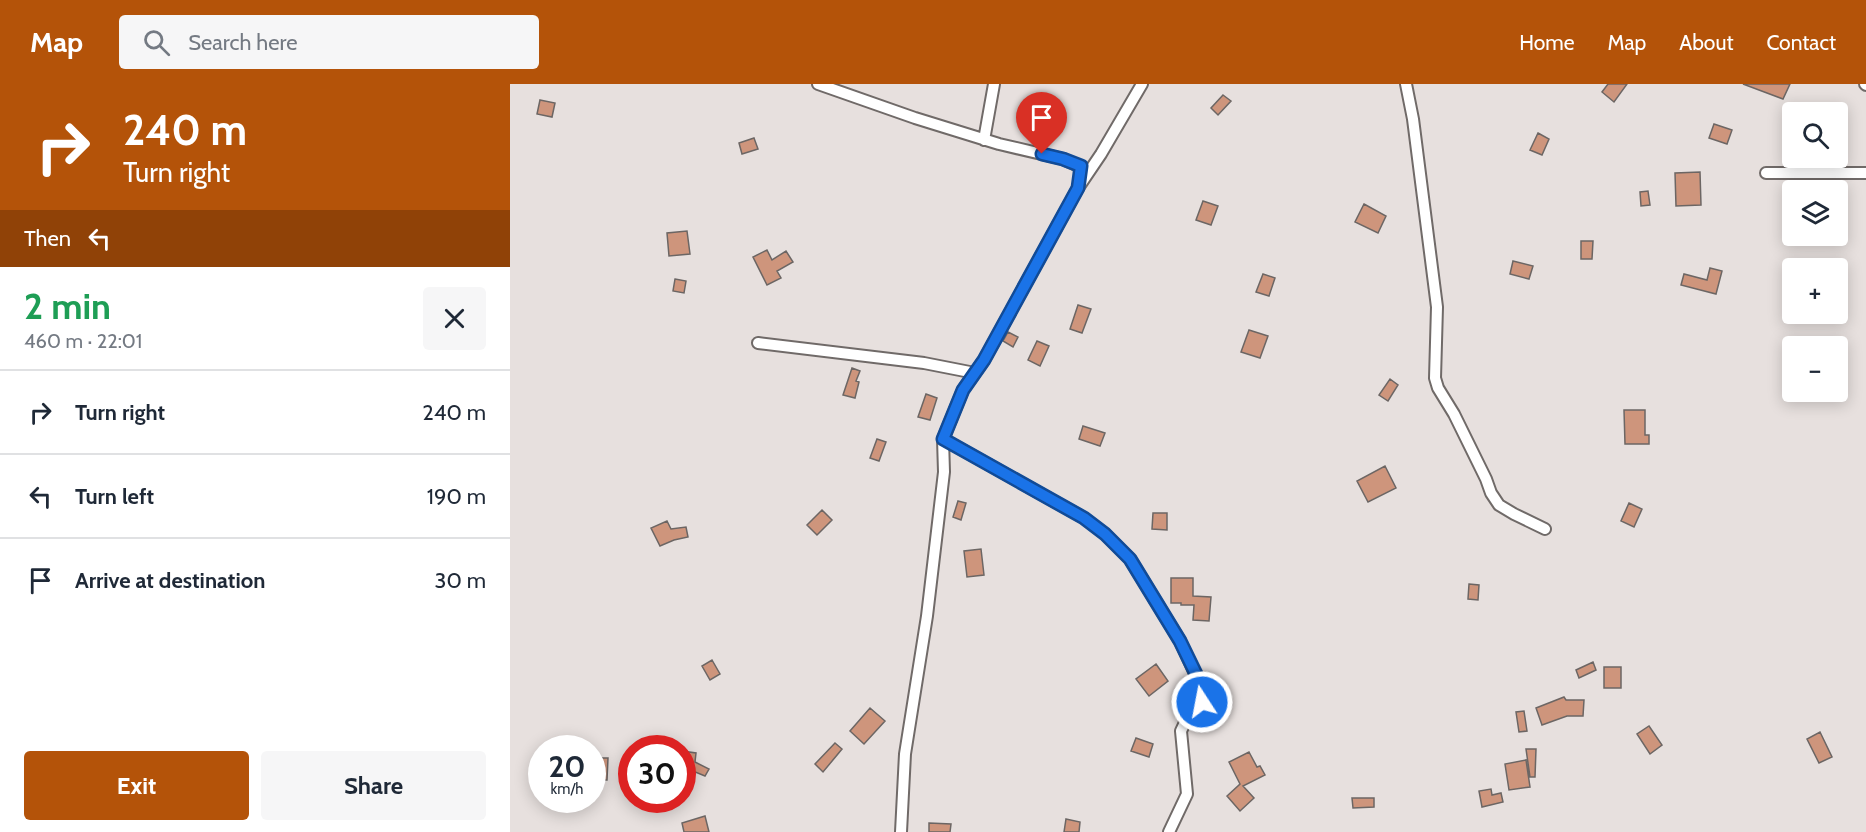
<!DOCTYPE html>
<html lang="en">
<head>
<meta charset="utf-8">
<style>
  body { margin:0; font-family:Cabin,sans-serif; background:#f6f6f7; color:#1f2937; height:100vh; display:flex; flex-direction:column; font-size:22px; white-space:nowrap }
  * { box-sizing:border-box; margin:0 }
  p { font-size:20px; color:#747a83 }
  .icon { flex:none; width:33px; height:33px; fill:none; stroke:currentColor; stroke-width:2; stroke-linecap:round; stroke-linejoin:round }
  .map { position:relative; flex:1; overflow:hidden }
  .sheet { display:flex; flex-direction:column; background:#fff; width:510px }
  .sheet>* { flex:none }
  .banner { background:#b45309; color:#fff; overflow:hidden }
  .tools { position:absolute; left:1272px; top:18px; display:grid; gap:12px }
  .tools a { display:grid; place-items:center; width:66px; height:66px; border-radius:6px; background:#fff; box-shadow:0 3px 15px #0003; font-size:30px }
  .speed { position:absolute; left:18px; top:651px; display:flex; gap:12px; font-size:30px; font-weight:700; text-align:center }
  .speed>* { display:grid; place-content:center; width:78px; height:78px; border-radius:50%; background:#fff; box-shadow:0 3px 15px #0003; line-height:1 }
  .speed small { font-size:15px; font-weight:400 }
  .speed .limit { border:9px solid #d22; background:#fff; color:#111 }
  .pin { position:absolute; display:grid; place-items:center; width:51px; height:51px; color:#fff; margin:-62px -26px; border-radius:50% 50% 50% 0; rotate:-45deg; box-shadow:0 0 6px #0007 }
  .pin .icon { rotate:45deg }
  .me { position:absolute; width:66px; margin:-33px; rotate:349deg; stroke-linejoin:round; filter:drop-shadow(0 0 4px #0008) }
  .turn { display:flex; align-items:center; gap:21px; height:126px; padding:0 24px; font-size:27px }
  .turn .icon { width:78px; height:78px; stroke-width:2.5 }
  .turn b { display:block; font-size:42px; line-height:51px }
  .then { display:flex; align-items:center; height:57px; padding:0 24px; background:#0003; gap:12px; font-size:22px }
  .round { display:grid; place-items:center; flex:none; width:63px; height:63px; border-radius:6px; background:#f6f6f7 }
  .summary { display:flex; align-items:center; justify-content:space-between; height:102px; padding:0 24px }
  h1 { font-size:36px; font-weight:800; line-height:45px; color:#1e9e55 }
  .primary-button { display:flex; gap:12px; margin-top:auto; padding:12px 24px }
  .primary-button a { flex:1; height:69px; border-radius:6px; background:#b45309; color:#fff; font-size:24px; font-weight:800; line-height:69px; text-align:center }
  .primary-button a+a { background:#f6f6f7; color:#1f2937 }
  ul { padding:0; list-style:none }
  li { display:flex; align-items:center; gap:18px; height:84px; padding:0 24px; border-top:2px solid #e0e1e3 }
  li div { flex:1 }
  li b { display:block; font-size:22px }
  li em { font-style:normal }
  header { display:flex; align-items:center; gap:36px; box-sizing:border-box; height:84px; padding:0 30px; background:#b45309; color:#fff }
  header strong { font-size:28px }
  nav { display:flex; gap:33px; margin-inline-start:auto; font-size:21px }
  .search { width:420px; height:54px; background:#f6f6f7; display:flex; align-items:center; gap:15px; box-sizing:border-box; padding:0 21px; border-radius:6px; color:#747a83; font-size:22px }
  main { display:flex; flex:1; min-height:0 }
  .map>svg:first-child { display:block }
  .building { fill:#ce957c; stroke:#6c6664; stroke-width:1.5 }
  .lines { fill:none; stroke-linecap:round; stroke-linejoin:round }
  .street-casing { stroke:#706a68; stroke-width:14 }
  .street { stroke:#fff; stroke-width:10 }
  .route-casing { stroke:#114b97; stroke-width:15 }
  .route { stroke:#1a73e8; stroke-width:10 }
</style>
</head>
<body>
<header>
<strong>Map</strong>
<div class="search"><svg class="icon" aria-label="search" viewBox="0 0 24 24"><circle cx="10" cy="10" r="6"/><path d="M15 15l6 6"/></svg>Search here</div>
<nav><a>Home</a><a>Map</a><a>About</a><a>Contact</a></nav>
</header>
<main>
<section class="sheet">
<div class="banner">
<div class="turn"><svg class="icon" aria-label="right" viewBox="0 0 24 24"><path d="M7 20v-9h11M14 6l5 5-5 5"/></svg><div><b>240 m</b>Turn right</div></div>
<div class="then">Then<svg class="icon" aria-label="left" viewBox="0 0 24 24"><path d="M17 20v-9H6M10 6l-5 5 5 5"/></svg></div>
</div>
<div class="summary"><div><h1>2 min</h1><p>460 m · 22:01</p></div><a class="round"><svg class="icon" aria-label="close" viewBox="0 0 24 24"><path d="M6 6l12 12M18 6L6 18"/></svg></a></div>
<ul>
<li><svg class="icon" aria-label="right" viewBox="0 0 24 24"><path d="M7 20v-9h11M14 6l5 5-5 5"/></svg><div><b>Turn right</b></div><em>240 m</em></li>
<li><svg class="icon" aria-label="left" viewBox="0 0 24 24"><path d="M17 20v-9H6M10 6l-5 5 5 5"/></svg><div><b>Turn left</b></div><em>190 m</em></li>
<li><svg class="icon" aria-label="arrive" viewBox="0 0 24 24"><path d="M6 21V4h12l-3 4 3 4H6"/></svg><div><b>Arrive at destination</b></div><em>30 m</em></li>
</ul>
<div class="primary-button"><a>Exit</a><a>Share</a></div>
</section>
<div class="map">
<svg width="1356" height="748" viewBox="0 0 1356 748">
  <rect width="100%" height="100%" fill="#e7e0de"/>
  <path class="building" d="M1098,0H1117L1104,18L1092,8Z
    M1233,0H1280L1273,15Z
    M713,11L721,17L708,31L701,24Z
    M30,16L45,19L42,33L27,30Z
    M1204,40L1222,46L1217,60L1199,54Z
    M1028,49L1039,55L1032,71L1020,66Z
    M244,54L248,65L232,70L229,59Z
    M1190,88L1191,121L1166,122L1165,89Z
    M1138,107L1140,121L1131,122L1130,108Z
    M693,117L708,122L701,141L686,136Z
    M854,120L876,132L868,149L845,138Z
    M177,147L180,170L159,172L157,149Z
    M1071,157H1083L1082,175H1071Z
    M257,166L262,176L276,167L283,178L267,187L271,194L257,201L243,173Z
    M1003,177L1023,182L1019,195L1000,190Z
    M1200,184L1212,187L1206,210L1171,201L1174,190L1197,196Z
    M753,190L765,194L759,212L746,208Z
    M165,195L176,197L174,209L163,207Z
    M568,221L581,225L572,249L560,245Z
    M739,246L758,252L750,274L731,268Z
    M498,248L508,253L503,263L493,257Z
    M527,257L539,262L530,282L518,276Z
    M342,284L350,287L346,297L349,298L345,314L333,311Z
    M880,295L888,301L878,317L869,311Z
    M416,310L427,314L420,336L408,333Z
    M1114,326H1135V351H1139V360H1115Z
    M573,342L595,349L590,362L569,355Z
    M367,355L376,358L369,377L360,374Z
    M875,382L886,404L858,418L847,397Z
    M448,417L456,419L451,436L443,433Z
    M1119,419L1132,425L1124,443L1111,437Z
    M312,426L322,436L307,451L297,441Z
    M643,429H657V446L642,445Z
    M157,437L161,445L176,443L178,453L164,456L150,462L141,444Z
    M471,465L474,491L457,493L454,467Z
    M661,494H683V512L701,513L699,537L683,536L684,521H671V519H661Z
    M959,500L969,501L968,516L958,515Z
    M202,576L210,590L200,596L192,582Z
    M1083,578L1086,586L1069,594L1066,586Z
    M646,580L658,597L639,612L626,595Z
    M1094,583H1111V604H1094Z
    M1054,613L1056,616H1074L1073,632H1057L1032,641L1026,624Z
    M360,624L375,637L354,660L340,647Z
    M1014,627L1017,647L1009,648L1006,628Z
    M1139,642L1152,661L1140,670L1127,650Z
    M1310,648L1322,673L1309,679L1297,655Z
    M626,654L643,660L639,673L621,667Z
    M325,659L332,665L313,688L305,680Z
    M1016,665H1026L1025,693H1020Z
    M172,667L186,669L185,678L199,685L195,692L183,687V690L172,688Z
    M739,668L747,683L750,682L755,691L733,702L744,714L730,727L717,712L730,700L719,678Z
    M85,674H98L97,696H85Z
    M1016,676L1020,703L999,706L995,680Z
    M981,705L982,711L991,709L993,718L972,723L969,707Z
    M842,714H864V723L843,724Z
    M195,732L199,748H174L172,739Z
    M556,735L570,738L569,748H554Z
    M419,739L441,740L440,748H419Z"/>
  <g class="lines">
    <g class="street-casing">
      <path id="street" d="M308,0L405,34L489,60L553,75L571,83
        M896,0L903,35L927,223L925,294L928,304L944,330L976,395L981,409L989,421L1004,430L1035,445
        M1355,0L1356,1
        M474,56L484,0
        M1256,89H1356
        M248,259L414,279L465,289
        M433,355L574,434L595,450L620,475L670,557L693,607L691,618L680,628L671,647L677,710L659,748
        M391,748L395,670L417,532L434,388L433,355L453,306L474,276L568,104L591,70L632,0"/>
    </g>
    <use href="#street" class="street"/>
  </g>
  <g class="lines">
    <g class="route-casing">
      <path id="route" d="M532,70L553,75L571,82L568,104L474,276L453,306L433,355L574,434L595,450L620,475L670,557L686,590L693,607L692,618"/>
    </g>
    <use href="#route" class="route"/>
  </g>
</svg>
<div class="tools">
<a><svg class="icon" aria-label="search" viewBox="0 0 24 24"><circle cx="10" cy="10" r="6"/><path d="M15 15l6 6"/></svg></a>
<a><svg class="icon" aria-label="layers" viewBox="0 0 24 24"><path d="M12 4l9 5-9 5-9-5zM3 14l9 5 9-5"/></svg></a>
<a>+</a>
<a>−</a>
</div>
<div class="speed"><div>20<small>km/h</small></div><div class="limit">30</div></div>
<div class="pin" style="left:532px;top:70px;background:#d93025"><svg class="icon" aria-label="arrive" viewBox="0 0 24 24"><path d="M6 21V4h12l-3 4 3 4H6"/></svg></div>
<svg class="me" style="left:692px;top:618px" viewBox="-20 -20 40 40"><circle r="17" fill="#1a73e8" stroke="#fff" stroke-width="3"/><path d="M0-11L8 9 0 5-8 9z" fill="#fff"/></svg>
</div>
</main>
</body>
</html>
